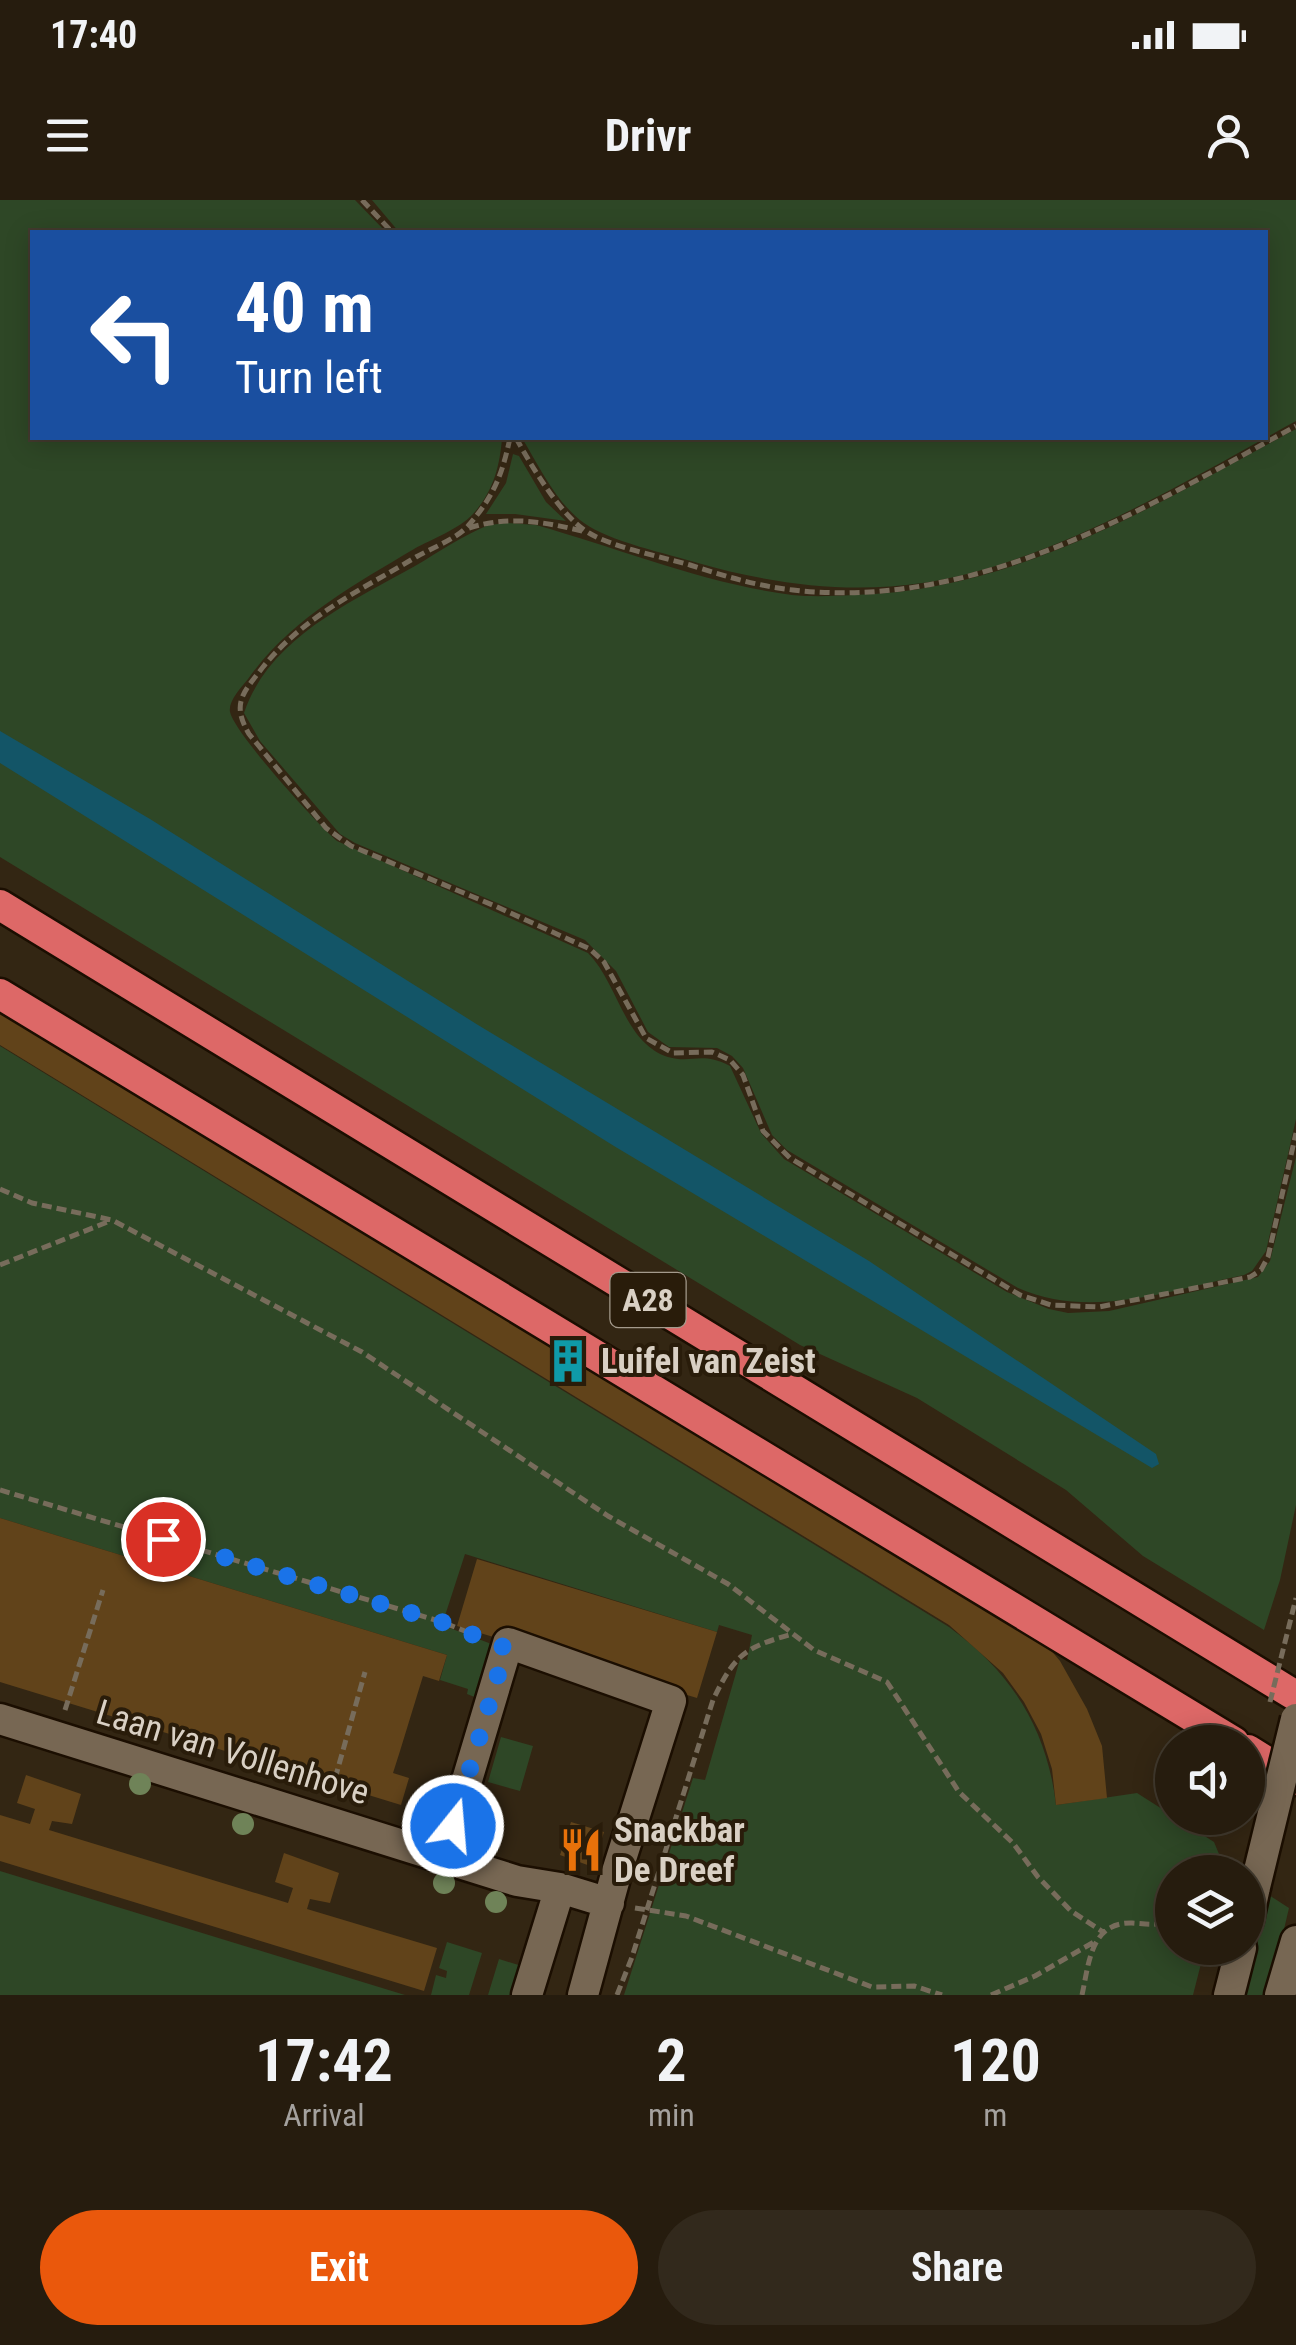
<!DOCTYPE html>
<html lang="en">
<head>
<meta charset="utf-8">
<style>
  body { margin:0; font-family:"Roboto Condensed",sans-serif; background:#32291c; color:#f1f3f6; height:100vh; display:flex; flex-direction:column; font-size:38px; white-space:nowrap }
  * { box-sizing:border-box; margin:0 }
  p { font-size:32px; color:#a4a19e }
  .icon { flex:none; width:55px; height:55px; fill:none; stroke:currentColor; stroke-width:2; stroke-linecap:round; stroke-linejoin:round }
  .map { position:relative; height:1795px; overflow:hidden }
  .side { display:flex; flex-direction:column; background:#261c0e; flex:1 }
  .side>* { flex:none }
  .guide { position:absolute; left:30px; top:30px; width:1238px; height:210px; border-radius:0px; box-shadow:0 5px 25px #0003,0 0 0 2px #423a2e; background:#1a4fa0; color:#fff; overflow:hidden }
  .tools { position:absolute; left:1155px; top:1525px; display:grid; gap:20px }
  .tools a { display:grid; place-items:center; width:110px; height:110px; border-radius:50%; background:#261c0e; box-shadow:0 5px 25px #0003,0 0 0 2px #423a2e; font-size:50px }
  .pin { position:absolute; display:grid; place-items:center; width:85px; height:85px; color:#fff; margin:-42px; border:5px solid #fff; border-radius:50%; box-shadow:0 2px 10px #0007 }
  .me { position:absolute; width:110px; margin:-55px; rotate:17deg; stroke-linejoin:round; filter:drop-shadow(0 0 8px #0008) }
  .turn { display:flex; align-items:center; gap:35px; height:210px; padding:0 40px; font-size:45px }
  .turn .icon { width:130px; height:130px; stroke-width:2.5 }
  .turn b { display:block; font-size:70px; line-height:85px }
  .eta { display:flex; justify-content:space-evenly; align-items:center; height:170px; text-align:center }
  .eta b { font-size:60px; font-weight:700; line-height:70px }
  .action { display:flex; gap:20px; margin-top:auto; padding:20px 40px }
  .action a { flex:1; height:115px; border-radius:60px; background:#ea580c; color:#fff; font-size:40px; font-weight:700; line-height:115px; text-align:center }
  .action a+a { background:#32291c; color:#f1f3f6 }
  .status { display:flex; justify-content:space-between; align-items:center; height:70px; padding:0 50px; background:#261c0e; direction:ltr }
  .status svg { height:28px; fill:currentColor }
  header { display:flex; justify-content:space-between; align-items:center; height:130px; padding:0 40px; background:#261c0e; font-size:45px; font-weight:700 }
  .map>svg:first-child { display:block }
  .green { fill:#2e4726 }
  .water { fill:#135567 }
  .building { fill:#61431a }
  .lines { fill:none; stroke-linecap:round; stroke-linejoin:round }
  .street-casing { stroke:#1b0e01; stroke-width:35 }
  .secondary-casing { stroke:#1b0e01; stroke-width:35 }
  .highway-casing { stroke:#1b0e01; stroke-width:35 }
  .path { stroke:#776c5b; stroke-width:5; stroke-dasharray:10 5; stroke-linecap:butt }
  .street { stroke:#776753; stroke-width:30 }
  .secondary { stroke:#776753; stroke-width:30 }
  .highway { stroke:#dd6867; stroke-width:30 }
  .secondary-bridge-casing { stroke:#1b0e01; stroke-width:35; stroke-linecap:butt }
  .path-bridge { stroke:#776c5b; stroke-width:5; stroke-dasharray:10 5; stroke-linecap:butt }
  .secondary-bridge { stroke:#776753; stroke-width:30 }
  .tree { fill:#6f8358 }
  .route { stroke:#1a73e8; stroke-width:18; stroke-dasharray:0 32.4 }
  .labels { text-anchor:middle; stroke-width:8; stroke-linejoin:round; paint-order:stroke }
  .shield { fill:#291c0a; stroke:#a49a8c; stroke-width:2.5 }
  .shield-label { font-size:32px; font-weight:bold; fill:#d9d0c4 }
  .poi-label { font-size:35px; font-weight:bold; fill:#d9d0c4; stroke:#291c0a; text-anchor:start }
  .street-label { font-size:35px; fill:#d9d0c4; stroke:#291c0a }
</style>
</head>
<body>
<div class="status"><b>17:40</b><svg viewBox="0 0 49 12"><path d="M0 12V9h3v3zM5 12V6h3v6zM10 12V3h3v9zM15 12V0h3v12zM26 1h20v11H26zM47 4h2v5h-2z"/></svg></div>
<header><svg class="icon" aria-label="menu" viewBox="0 0 24 24"><path d="M4 6h16M4 12h16M4 18h16"/></svg>Drivr<svg class="icon" aria-label="person" viewBox="0 0 24 24"><circle cx="12" cy="8" r="4"/><path d="M4 21q1-7 8-7t8 7"/></svg></header>
<div class="map">
<svg width="1296" height="1795" viewBox="0 0 1296 1795">
  <rect width="100%" height="100%" fill="#332613"/>
  <path class="green" d="M0,0H355L386,32H32V238H502C500,266 493,292 473,314C459,329 432,339 414,349C352,386 290,420 248,479C241,488 228,501 230,512C235,534 317,624 337,641L588,753C618,783 624,843 668,857C692,864 701,851 730,866L761,933L784,959L1007,1092L1049,1109L1068,1113L1109,1111L1258,1077L1270,1061L1296,957V1305L1280,1380L1264,1430L1143,1356L1066,1290L917,1198L800,1145L0,657Z
    M372,0H1296V221C1185,282 1049,364 922,383C847,394 771,384 698,363C668,354 608,341 584,323C556,303 539,266 522,238H1265V32H399Z
    M1296,229V919L1266,1051L1252,1071L1244,1075C1171,1090 1090,1120 1018,1088L787,950L772,935L743,868L732,856L717,848L669,847L648,832L616,771L585,740L355,643L340,634L260,541L244,513C269,438 351,402 415,366C439,352 463,335 489,325L507,323L536,325C621,349 706,384 792,395C812,397 833,396 853,395C1016,391 1156,305 1296,229Z
    M513,254L519,256L546,302L566,321L515,314H486L506,283Z
    M0,846L949,1427C1011,1472 1047,1528 1056,1605L1137,1593L1214,1642L1224,1666L1223,1672H1172V1748H1205L1193,1795H624L693,1578L705,1580L740,1459L747,1460L752,1435L719,1425L717,1432L465,1354L442,1425L494,1445L477,1498L467,1494L468,1489L440,1480L447,1455L0,1318Z
    M501,1537L533,1546L520,1591L488,1582Z
    M0,1671L405,1795H0Z
    M1269,1695L1289,1708L1271,1785L1268,1795H1245Z
    M447,1742L482,1753L469,1795H431L436,1775L446,1778L447,1771L439,1768Z
    M499,1759L525,1767L516,1795H488Z"/>
  <path class="water" d="M0,531L150,619L478,825L869,1061L1156,1254L1159,1264L1152,1268L614,946L0,563Z"/>
  <path class="building" d="M0,785L1039,1436L1060,1461L1087,1509L1102,1546L1107,1598L1056,1605L1052,1569L1041,1534L1024,1502L1003,1473L949,1425L0,845Z
    M0,1318L447,1455L439,1481L423,1476L400,1551L393,1573L409,1578L401,1605L0,1482Z
    M477,1359L717,1432L697,1498L457,1426Z
    M26,1575L81,1594L72,1624L52,1621L49,1630L288,1703L293,1688L275,1682L284,1653L339,1673L330,1703L310,1699L307,1709L437,1748L424,1791L0,1661V1615L30,1624L35,1609L17,1603Z
    M571,1622L604,1632L593,1667L560,1655Z"/>
  <g class="lines">
    <g class="street-casing">
      <path id="street" d="M0,1519L517,1681L560,1688L609,1703
        M444,1657L508,1443L671,1501L615,1678L583,1795
        M527,1795L560,1688"/>
    </g>
    <g class="secondary-casing">
      <path id="secondary" d="M1248,1720L1255,1687
        M1229,1795L1241,1748
        M1280,1795L1296,1741"/>
    </g>
    <g class="highway-casing">
      <path id="highway" d="M0,705L1296,1496
        M0,794L1234,1542
        M1248,1550L1296,1580"/>
    </g>
    <path class="path" d="M362,0L392,32
      M510,238C502,275 494,296 468,326C456,339 432,348 416,357C361,390 304,416 263,467C243,493 231,503 249,534L326,628L351,646L495,706L590,749L604,762L646,838L673,853L712,852L730,860L743,875L763,931L790,958L1020,1095L1051,1105L1099,1107L1250,1077L1261,1070L1268,1057L1296,933
      M516,238C531,265 561,317 589,333C612,347 662,357 690,365C724,376 757,386 793,390C976,411 1142,310 1296,226
      M469,328C510,315 545,322 586,332
      M0,989L32,1003L112,1020L362,1152L608,1316L728,1384L814,1450L887,1482L959,1592L1013,1643L1038,1677L1071,1711L1103,1732
      M0,1065L110,1021
      M0,1290L442,1422L480,1437
      M65,1510L103,1390
      M331,1593L365,1472
      M635,1708L686,1716L872,1787L914,1786L942,1795
      M617,1795L632,1757L713,1500C735,1454 745,1447 793,1434
      M991,1795L1035,1776L1094,1742
      M1082,1795C1089,1764 1090,1722 1132,1723C1148,1724 1157,1726 1172,1721"/>
    <use href="#street" class="street"/>
    <use href="#secondary" class="secondary"/>
    <use href="#highway" class="highway"/>
    <g class="secondary-bridge-casing">
      <path id="secondary-bridge" d="M1255,1687L1296,1519"/>
    </g>
    <path class="path-bridge" d="M1270,1502L1296,1398"/>
    <use href="#secondary-bridge" class="secondary-bridge"/>
  </g>
  <g class="tree">
    <circle cx="140" cy="1584" r="11"/>
    <circle cx="243" cy="1624" r="11"/>
    <circle cx="444" cy="1683" r="11"/>
    <circle cx="496" cy="1702" r="11"/>
  </g>
  <g class="lines">
    <path class="route" d="M163,1339L442,1422L506,1448L453,1626"/>
  </g>
  <defs>
    <g id="building-bare" transform="scale(3.45)"><path d="M-4-6H4V6H1V3H-1V6H-4ZM-2.5-4.3h1.7v1.8h-1.7ZM.8-4.3h1.7v1.8H.8ZM-2.5-1h1.7V.8h-1.7ZM.8-1h1.7V.8H.8Z" fill="#0f9aa8" stroke="#291c0a" stroke-width="2.5" paint-order="stroke"/></g>
    <g id="restaurant-bare" transform="scale(3.45)"><path d="M-5-6h1v4h1v-4h1v4h1v-4h1v5L-1.5 .5V6h-2V.5L-5-1ZM5-6V6H3V1.5H1.5Q1.5-4 5-6Z" fill="#e8710a" stroke="#291c0a" stroke-width="2.5" paint-order="stroke"/></g>
  </defs>
  <g fill-rule="evenodd">
    <use href="#building-bare" x="568" y="1161"/>
    <use href="#restaurant-bare" x="581" y="1650"/>
  </g>
  <g class="labels">
    <rect class="shield" x="610.5" y="1073" width="75" height="54" rx="8"/>
    <g class="shield-label">
      <text x="648" y="1111">A28</text>
    </g>
    <g class="poi-label">
      <text x="601" y="1173">Luifel van Zeist</text>
      <text x="614" y="1642">Snackbar<tspan x="614" dy="40">De Dreef</tspan></text>
    </g>
    <g class="street-label">
      <text transform="translate(233 1552) rotate(17)" y="12">Laan van Vollenhove</text>
    </g>
  </g>
</svg>
<div class="tools">
<a><svg class="icon" aria-label="sound" viewBox="0 0 24 24"><path d="M4 9h4l5-4v14l-5-4H4zM17 9q2 3 0 6"/></svg></a>
<a><svg class="icon" aria-label="layers" viewBox="0 0 24 24"><path d="M12 4l9 5-9 5-9-5zM3 14l9 5 9-5"/></svg></a>
</div>
<div class="pin" style="left:163px;top:1339px;background:#d93025"><svg class="icon" aria-label="arrive" viewBox="0 0 24 24"><path d="M6 21V4h12l-3 4 3 4H6"/></svg></div>
<svg class="me" style="left:453px;top:1626px" viewBox="-20 -20 40 40"><circle r="17" fill="#1a73e8" stroke="#fff" stroke-width="3"/><path d="M0-11L8 9 0 5-8 9z" fill="#fff"/></svg>
<div class="guide">
<div class="turn"><svg class="icon" aria-label="left" viewBox="0 0 24 24"><path d="M17 20v-9H6M10 6l-5 5 5 5"/></svg><div><b>40 m</b>Turn left</div></div>
</div>
</div>
<section class="side">
<div class="eta">
<div><b>17:42</b><p>Arrival</p></div>
<div><b>2</b><p>min</p></div>
<div><b>120</b><p>m</p></div>
</div>
<div class="action"><a>Exit</a><a>Share</a></div>
</section>
</body>
</html>
